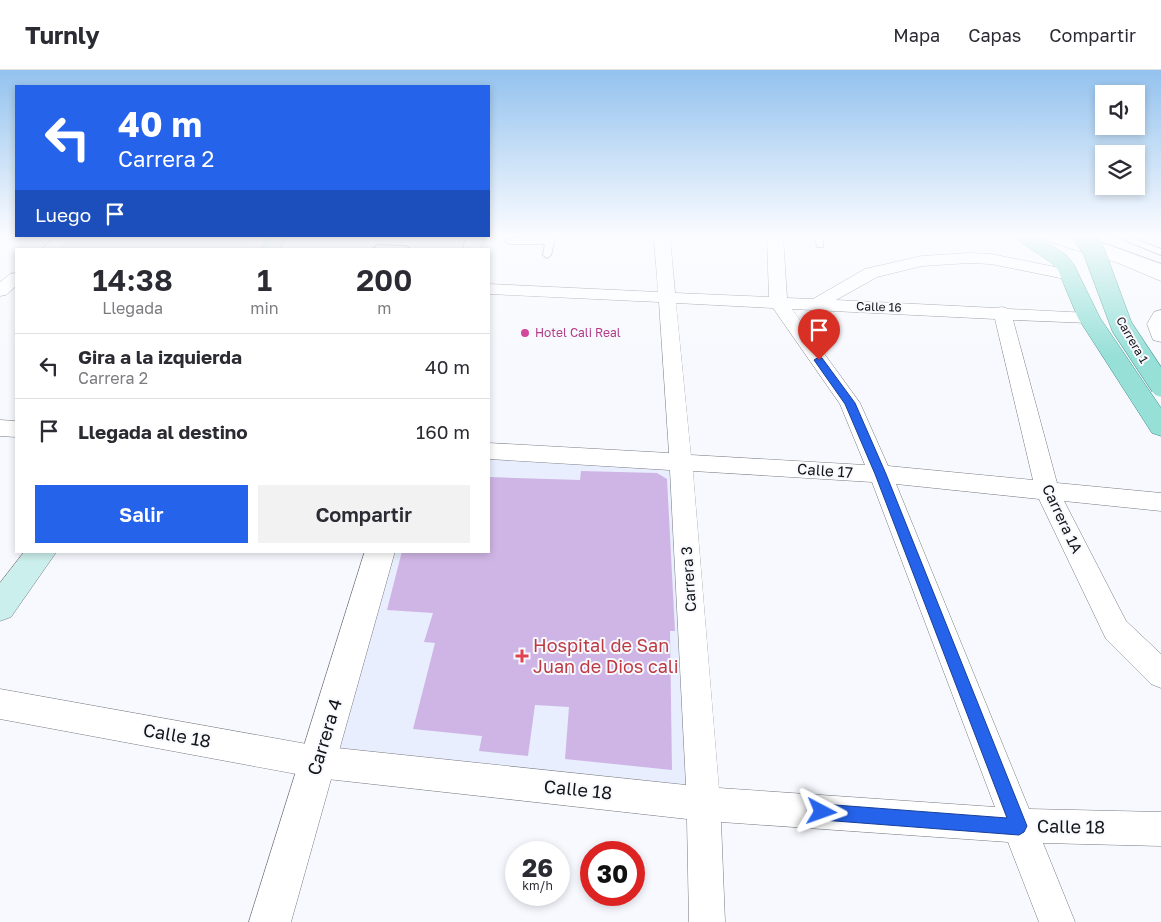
<!DOCTYPE html>
<html lang="es">
<head>
<meta charset="utf-8">
<style>
  body { margin:0; font-family:"Golos Text",sans-serif; background:#f2f2f3; color:#2b2b33; height:100vh; display:flex; flex-direction:column; font-size:19px; white-space:nowrap }
  * { box-sizing:border-box; margin:0 }
  p { font-size:16px; color:#7c7c81 }
  .icon { flex:none; width:28px; height:28px; fill:none; stroke:currentColor; stroke-width:2; stroke-linecap:round; stroke-linejoin:round }
  .map { position:relative; flex:1; overflow:hidden }
  .side { position:absolute; left:15px; top:178px; width:475px; height:305px; display:flex; flex-direction:column; background:#fff; border-radius:0px; box-shadow:0 2px 8px #0003 }
  .side>* { flex:none }
  .hud { position:absolute; left:15px; top:15px; width:475px; height:152px; border-radius:0px; box-shadow:0 2px 8px #0003; background:#2563eb; color:#fff; overflow:hidden }
  .buttons { position:absolute; left:1095px; top:15px; display:grid; gap:10px }
  .buttons a { display:grid; place-items:center; width:50px; height:50px; border-radius:0px; background:#fff; box-shadow:0 2px 8px #0003; font-size:25px }
  .speed { position:absolute; left:505px; top:771px; display:flex; gap:10px; font-size:25px; font-weight:700; text-align:center }
  .speed>* { display:grid; place-content:center; width:65px; height:65px; border-radius:50%; background:#fff; box-shadow:0 2px 8px #0003; line-height:1 }
  .speed small { font-size:12px; font-weight:400 }
  .speed .limit { border:8px solid #d22; background:#fff; color:#111 }
  .pin { position:absolute; display:grid; place-items:center; width:42px; height:42px; color:#fff; margin:-51px -21px; border-radius:50% 50% 50% 0; rotate:-45deg; box-shadow:0 0 5px #0007 }
  .pin .icon { rotate:45deg }
  .me { position:absolute; width:55px; margin:-28px; rotate:94deg; stroke-linejoin:round; filter:drop-shadow(0 0 4px #0008) }
  .turn { display:flex; align-items:center; gap:18px; height:105px; padding:0 20px; font-size:22px }
  .turn .icon { width:65px; height:65px; stroke-width:2.5 }
  .turn b { display:block; font-size:35px; line-height:42px }
  .then { display:flex; align-items:center; height:48px; padding:0 20px; background:#0003; gap:10px; font-size:19px }
  .eta { display:flex; justify-content:space-evenly; align-items:center; height:85px; text-align:center }
  .eta b { font-size:30px; font-weight:600; line-height:35px }
  .action { display:flex; gap:10px; margin-top:auto; padding:10px 20px }
  .action a { flex:1; height:58px; border-radius:0px; background:#2563eb; color:#fff; font-size:20px; font-weight:600; line-height:58px; text-align:center }
  .action a+a { background:#f2f2f3; color:#2b2b33 }
  ul { padding:0; list-style:none }
  li { display:flex; align-items:center; gap:15px; height:65px; padding:0 20px; border-top:1px solid #e1e1e2 }
  li div { flex:1 }
  li b { display:block; font-size:19px }
  li em { font-style:normal }
  header { display:flex; align-items:center; gap:30px; box-sizing:border-box; height:70px; padding:0 25px; background:#fff; border-bottom:1px solid #e1e1e2 }
  header strong { font-size:24px }
  nav { display:flex; gap:28px; margin-inline-start:auto; font-size:18px }
  .map>svg:first-child { display:block }
  .built { fill:#e8eefd }
  .building { fill:#cfb5e5 }
  .lines { fill:none; stroke-linecap:round; stroke-linejoin:round }
  .service-casing { stroke:#787a81; stroke-width:2 }
  .minor-casing { stroke:#787a81; stroke-width:1 }
  .tertiary-casing { stroke:#787a81; stroke-width:1 }
  .secondary-casing { stroke:#787a81; stroke-width:1 }
  .primary-casing { stroke:#3c8b84; stroke-width:1 }
  .service { fill:#fff; fill-rule:evenodd }
  .minor { fill:#fff; fill-rule:evenodd }
  .tertiary { fill:#fff; fill-rule:evenodd }
  .secondary { fill:#cbefec; fill-rule:evenodd }
  .primary { fill:#97e0d8; fill-rule:evenodd }
  .primary-bridge-casing { stroke:#3c8b84; stroke-width:22; stroke-linecap:butt }
  .primary-bridge { stroke:#97e0d8; stroke-width:21 }
  .route { fill:#2563eb; stroke:#184099 }
  .hotel-dot { fill:#d1479c; stroke:#f7f9fe; stroke-width:2 }
  .health-dot { fill:#e0444e; stroke:#f7f9fe; stroke-width:2 }
  .labels { text-anchor:middle; stroke-width:4; stroke-linejoin:round; paint-order:stroke }
  .far-street-label { font-size:12px; fill:#141518; stroke:#f7f9fe }
  .far-hotel-label { font-size:12px; fill:#b23c85; stroke:#f7f9fe; text-anchor:start }
  .street-label { font-size:15px; fill:#141518; stroke:#f7f9fe }
  .near-health-label { font-size:18px; fill:#be3a42; stroke:#f7f9fe; text-anchor:start }
  .near-street-label { font-size:18px; fill:#141518; stroke:#f7f9fe }
</style>
</head>
<body>
<header>
<strong>Turnly</strong>
<nav><a>Mapa</a><a>Capas</a><a>Compartir</a></nav>
</header>
<div class="map">
<svg width="1161" height="852" viewBox="0 0 1161 852">
  <rect width="100%" height="100%" fill="#f7f9fe"/>
  <path class="built" d="M66,167H268L260,179H52Z
    M489,381L681,392L705,734L318,692L380,481H489Z"/>
  <path class="building" d="M581,401L657,403L667,409L675,561H670L672,700L565,689L569,637L535,635L528,686L479,681L482,666L413,659L435,573L424,572L433,543L387,540L402,481H489V407L580,410Z"/>
  <g class="lines">
    <g class="service-casing">
      <path id="service" d="M547,167H555L551,185L547,188L543,185L545,174H509L505,171L509,168Z
        M815,167H823V177H817Z
        M1117,167H1129L1161,179V185Z
        M1089,168L1161,194V200L1086,173V169Z
        M377,175L406,176L410,179H373Z"/>
    </g>
    <g class="minor-casing">
      <path id="minor" d="M54,167H72L60,179H42Z
        M654,167H670L675,223L769,227L767,167H783L787,228L813,229L865,199L922,186L969,183L991,184L1070,200L1076,201L1078,205L1076,209L1070,210L991,194L969,193L922,196L877,207L836,230L996,238L1002,237L1009,239L1089,243L1095,244L1098,248L1095,252L1089,253L1013,250L1057,413L1161,423V441L1064,431L1126,551L1161,584V618L1151,614L1106,569L1039,429L896,414L1029,739L1161,742V776L1043,773L1075,852H1039L1008,772L721,752L725,852H689L687,749L318,708L0,649V619L318,676L686,715L670,400L489,389V373L669,383L659,232L489,224V214L658,222ZM676,233L773,238L840,334L865,395L691,385ZM792,239L995,249L1033,410L888,396L860,333ZM693,401L872,412L995,737L719,718Z
        M16,203V216L6,225L0,226V212L10,204Z
        M0,350L16,351V367L0,366Z"/>
    </g>
    <g class="tertiary-casing">
      <path id="tertiary" d="M466,167H484L481,179H463Z
        M1044,167H1072L1132,185L1161,198V211L1118,193L1047,171Z
        M1161,240V272L1153,270L1147,254L1154,242Z
        M365,481H395L291,852H249Z"/>
    </g>
    <g class="secondary-casing">
      <path id="secondary" d="M270,167H288L280,179H261Z
        M25,481H57L11,547L0,551V513Z"/>
    </g>
    <g class="primary-casing">
      <path id="primary" d="M1016,167H1038L1066,185L1074,195L1100,248L1161,338V366L1152,363L1078,248L1058,200L1052,193L1019,171Z"/>
    </g>
    <use href="#service" class="service"/>
    <use href="#minor" class="minor"/>
    <use href="#tertiary" class="tertiary"/>
    <use href="#secondary" class="secondary"/>
    <use href="#primary" class="primary"/>
    <g class="primary-bridge-casing">
      <path id="primary-bridge" d="M1084,167L1093,179L1122,257L1161,316"/>
    </g>
    <use href="#primary-bridge" class="primary-bridge"/>
  </g>
  <linearGradient id="sky" x2="0" y2="1"><stop stop-color="#93c2ee"/><stop offset="0.58" stop-color="#fbfcff"/><stop offset="1" stop-color="#fbfcff" stop-opacity="0"/></linearGradient>
  <rect width="1161" height="286" fill="url(#sky)"/>
  <path class="route" d="M819,287L822,288L855,333L886,404L1027,756L1024,762L1019,765L822,750L817,748L814,742L817,737L822,734L1007,748L875,404L845,334L814,290Z"/>
  <circle class="hotel-dot" cx="525" cy="263" r="5"/>
  <path class="health-dot" d="M519.5 578.5h5v5h5v5h-5v5h-5v-5h-5v-5h5z"/>
  <g class="labels">
    <g class="far-street-label">
      <text transform="translate(879 237) rotate(2)" y="4">Calle 16</text>
      <text transform="translate(1132 270) rotate(60)" y="4">Carrera 1</text>
    </g>
    <g class="far-hotel-label">
      <text x="535" y="267">Hotel Cali Real</text>
    </g>
    <g class="street-label">
      <text transform="translate(825 401) rotate(4)" y="5">Calle 17</text>
      <text transform="translate(1062 449) rotate(65)" y="5">Carrera 1A</text>
      <text transform="translate(689 509) rotate(-94)" y="5">Carrera 3</text>
    </g>
    <g class="near-health-label">
      <text x="533" y="582">Hospital de San<tspan x="533" dy="21">Juan de Dios cali</tspan></text>
    </g>
    <g class="near-street-label">
      <text transform="translate(177 666) rotate(10)" y="6">Calle 18</text>
      <text transform="translate(325 667) rotate(-73)" y="6">Carrera 4</text>
      <text transform="translate(578 720) rotate(6)" y="6">Calle 18</text>
      <text transform="translate(1071 757) rotate(1)" y="6">Calle 18</text>
    </g>
  </g>
</svg>
<div class="buttons">
<a><svg class="icon" aria-label="sound" viewBox="0 0 24 24"><path d="M4 9h4l5-4v14l-5-4H4zM17 9q2 3 0 6"/></svg></a>
<a><svg class="icon" aria-label="layers" viewBox="0 0 24 24"><path d="M12 4l9 5-9 5-9-5zM3 14l9 5 9-5"/></svg></a>
</div>
<div class="speed"><div>26<small>km/h</small></div><div class="limit">30</div></div>
<div class="pin" style="left:819px;top:290px;background:#d93025"><svg class="icon" aria-label="arrive" viewBox="0 0 24 24"><path d="M6 21V4h12l-3 4 3 4H6"/></svg></div>
<svg class="me" style="left:822px;top:742px" viewBox="-20 -20 40 40"><path d="M0-17L14 15 0 8-14 15z" fill="#2563eb" stroke="#fff" stroke-width="4"/></svg>
<div class="hud">
<div class="turn"><svg class="icon" aria-label="left" viewBox="0 0 24 24"><path d="M17 20v-9H6M10 6l-5 5 5 5"/></svg><div><b>40 m</b>Carrera 2</div></div>
<div class="then">Luego<svg class="icon" aria-label="arrive" viewBox="0 0 24 24"><path d="M6 21V4h12l-3 4 3 4H6"/></svg></div>
</div>
<section class="side">
<div class="eta">
<div><b>14:38</b><p>Llegada</p></div>
<div><b>1</b><p>min</p></div>
<div><b>200</b><p>m</p></div>
</div>
<ul>
<li><svg class="icon" aria-label="left" viewBox="0 0 24 24"><path d="M17 20v-9H6M10 6l-5 5 5 5"/></svg><div><b>Gira a la izquierda</b><p>Carrera 2</p></div><em>40 m</em></li>
<li><svg class="icon" aria-label="arrive" viewBox="0 0 24 24"><path d="M6 21V4h12l-3 4 3 4H6"/></svg><div><b>Llegada al destino</b></div><em>160 m</em></li>
</ul>
<div class="action"><a>Salir</a><a>Compartir</a></div>
</section>
</div>
</body>
</html>
